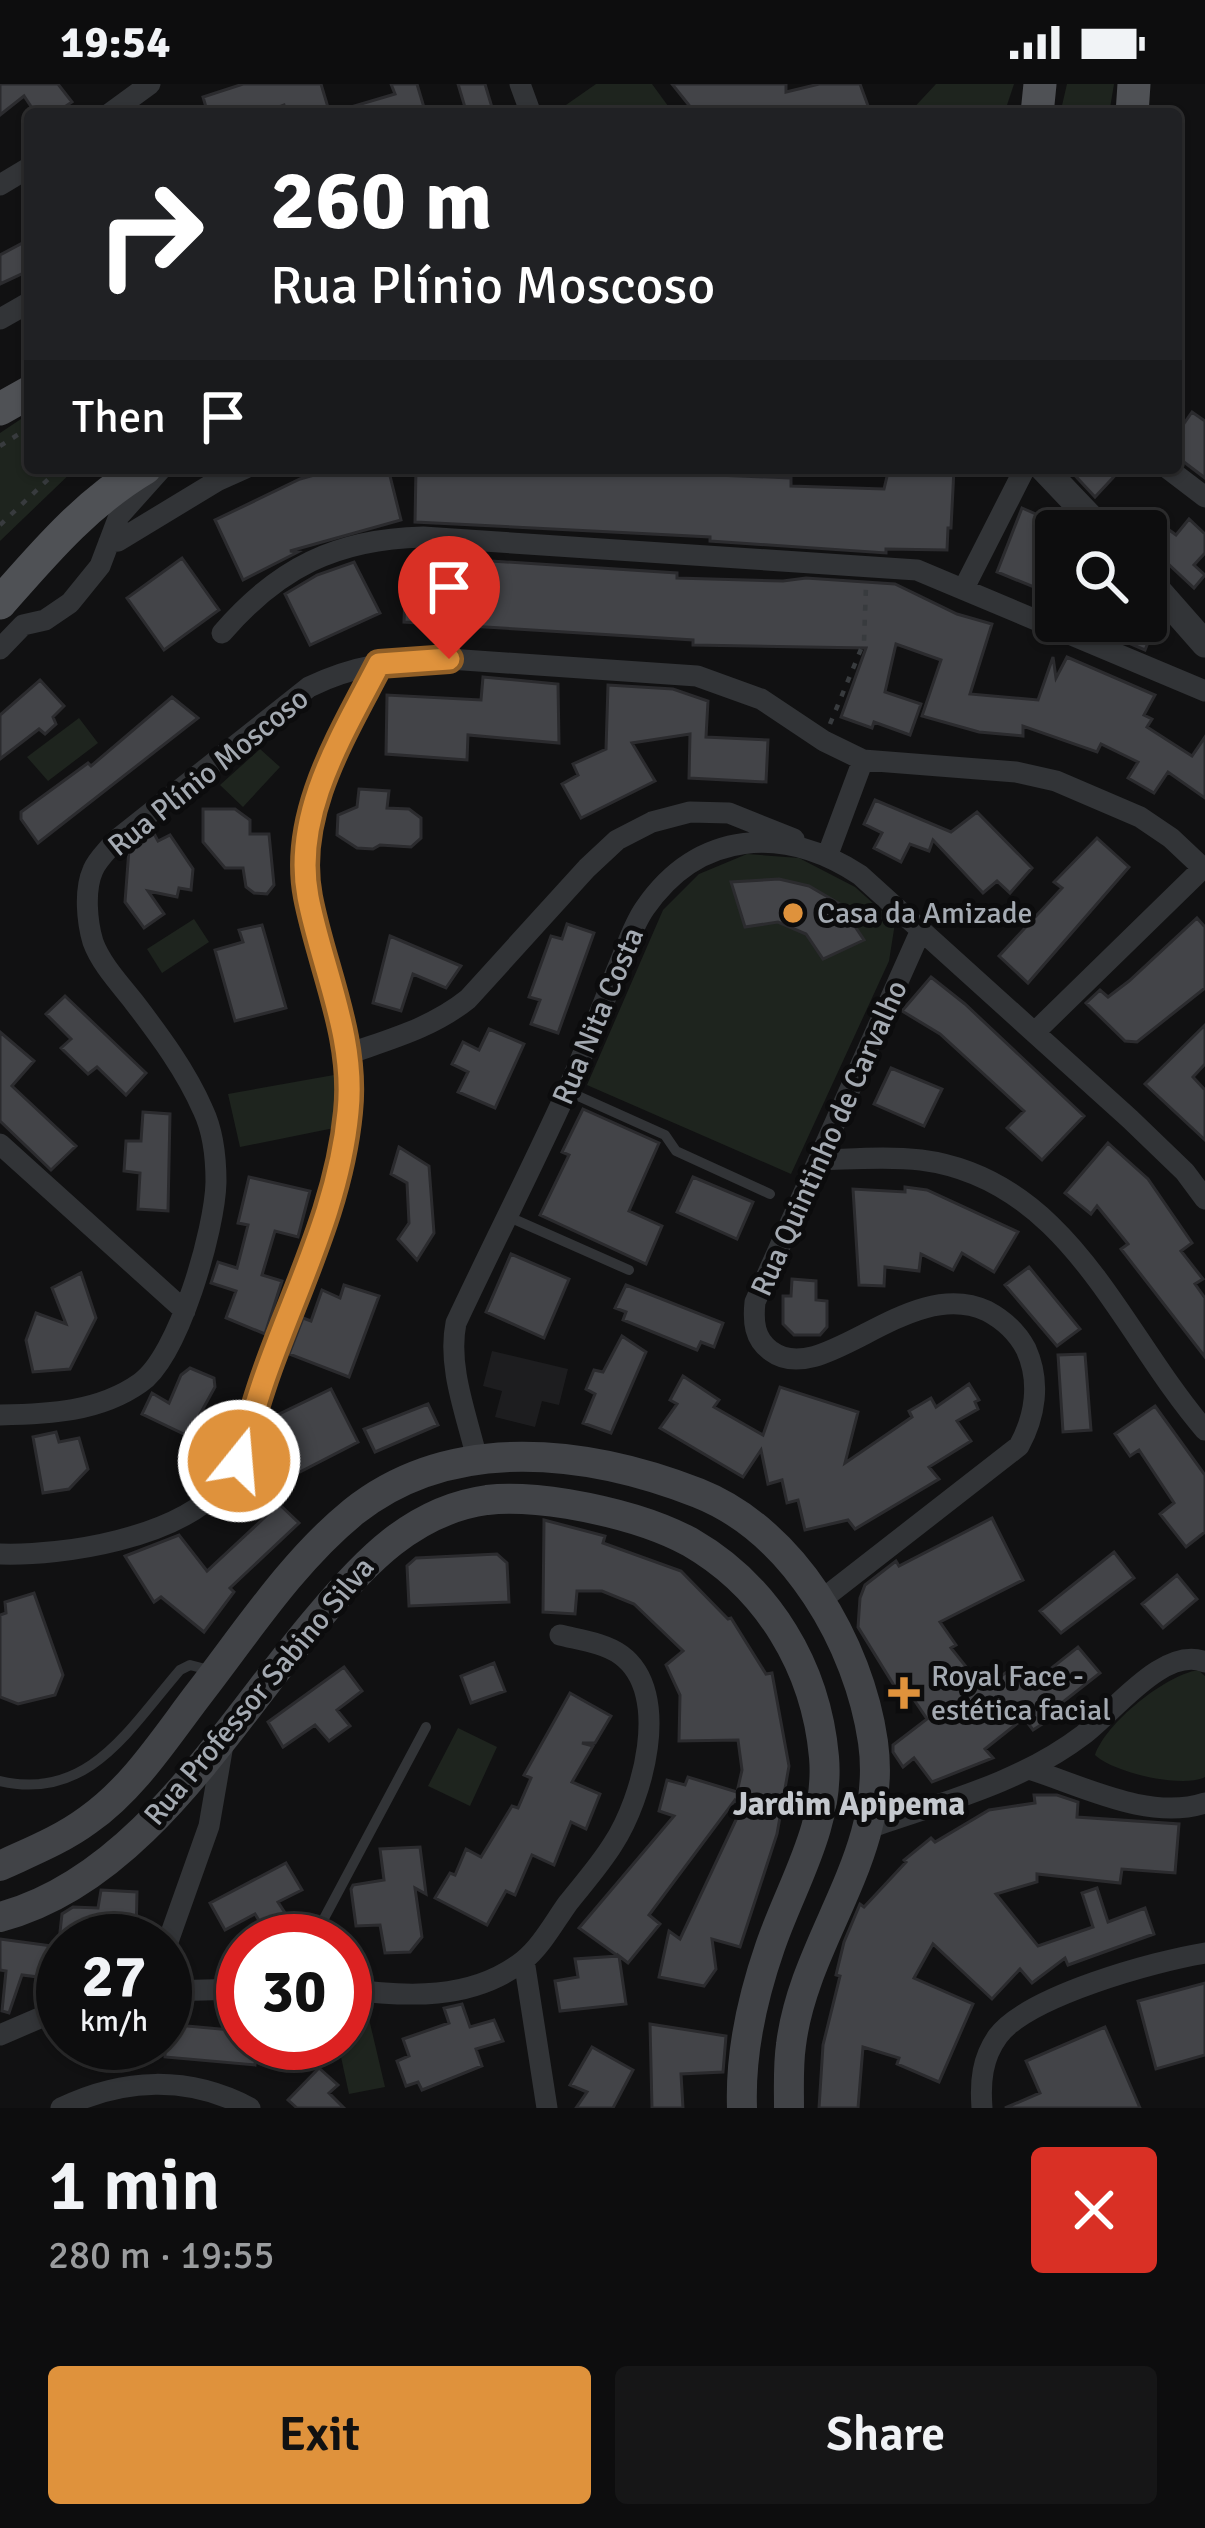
<!DOCTYPE html>
<html lang="en">
<head>
<meta charset="utf-8">
<style>
  body { margin:0; font-family:Signika,sans-serif; background:#161617; color:#f1f3f6; height:100vh; display:flex; flex-direction:column; font-size:45px; white-space:nowrap }
  * { box-sizing:border-box; margin:0 }
  p { font-size:39px; color:#9a9c9e }
  .icon { flex:none; width:66px; height:66px; fill:none; stroke:currentColor; stroke-width:2; stroke-linecap:round; stroke-linejoin:round }
  .map { position:relative; height:2024px; overflow:hidden }
  .side { display:flex; flex-direction:column; background:#0d0d0e; flex:1 }
  .side>* { flex:none }
  .top-card { position:absolute; left:24px; top:24px; width:1158px; height:366px; border-radius:12px; box-shadow:0 3px 9px #0004,0 0 0 3px #2d2d2e; background:#202124; color:#fff; overflow:hidden }
  .tools { position:absolute; left:1035px; top:426px; display:grid; gap:24px }
  .tools a { display:grid; place-items:center; width:132px; height:132px; border-radius:12px; background:#0d0d0e; box-shadow:0 3px 9px #0004,0 0 0 3px #2d2d2e; font-size:60px }
  .speed { position:absolute; left:36px; top:1830px; display:flex; gap:24px; font-size:60px; font-weight:700; text-align:center }
  .speed>* { display:grid; place-content:center; width:156px; height:156px; border-radius:50%; background:#0d0d0e; box-shadow:0 3px 9px #0004,0 0 0 3px #2d2d2e; line-height:1 }
  .speed small { font-size:30px; font-weight:400 }
  .speed .limit { border:18px solid #d22; background:#fff; color:#111 }
  .pin { position:absolute; display:grid; place-items:center; width:102px; height:102px; color:#fff; margin:-123px -51px; border-radius:50% 50% 50% 0; rotate:-45deg; box-shadow:0 0 12px #0007 }
  .pin .icon { rotate:45deg }
  .me { position:absolute; width:132px; margin:-66px; rotate:17deg; stroke-linejoin:round; filter:drop-shadow(0 0 9px #0008) }
  .turn { display:flex; align-items:center; gap:42px; height:252px; padding:0 48px; font-size:54px }
  .turn .icon { width:156px; height:156px; stroke-width:2.5 }
  .turn b { display:block; font-size:84px; line-height:102px }
  .then { display:flex; align-items:center; height:114px; padding:0 48px; background:#0003; gap:24px; font-size:45px }
  .round { display:grid; place-items:center; flex:none; width:126px; height:126px; border-radius:12px; background:#161617 }
  .summary { display:flex; align-items:center; justify-content:space-between; height:204px; padding:0 48px }
  h1 { font-size:72px; font-weight:600; line-height:90px }
  .primary-button { display:flex; gap:24px; margin-top:auto; padding:24px 48px }
  .primary-button a { flex:1; height:138px; border-radius:12px; background:#df923c; color:#111; font-size:48px; font-weight:600; line-height:138px; text-align:center }
  .primary-button a+a { background:#161617; color:#f1f3f6 }
  .status { display:flex; justify-content:space-between; align-items:center; height:84px; padding:0 60px; background:#0d0d0e; direction:ltr }
  .status svg { height:33px; fill:currentColor }
  .map>svg:first-child { display:block }
  .built { fill:#1d1d1f }
  .green { fill:#1e241e }
  .building { fill:#434448; stroke:#2b2b2e; stroke-width:3 }
  .lines { fill:none; stroke-linecap:round; stroke-linejoin:round }
  .path { stroke:#383b3e; stroke-width:4.5; stroke-dasharray:6 9; stroke-linecap:butt }
  .service { stroke:#323437; stroke-width:10 }
  .minor { stroke:#323437; stroke-width:21 }
  .tertiary { stroke:#323437; stroke-width:27 }
  .secondary { stroke:#414347; stroke-width:30 }
  .primary { stroke:#4f5155; stroke-width:33 }
  .route-casing { stroke:#915f27; stroke-width:30 }
  .route { stroke:#df923c; stroke-width:21 }
  .poi-dot { fill:#df923c; stroke:#0c0c0d; stroke-width:4.5 }
  .labels { text-anchor:middle; stroke-width:10; stroke-linejoin:round; paint-order:stroke }
  .street-label { font-size:30px; fill:#a4aab2; stroke:#0c0c0d }
  .poi-label { font-size:30px; fill:#a4aab2; stroke:#0c0c0d; text-anchor:start }
  .neighbourhood-label { font-size:33px; font-weight:bold; fill:#c4c8ce; stroke:#0c0c0d }
</style>
</head>
<body>
<div class="status"><b>19:54</b><svg viewBox="0 0 49 12"><path d="M0 12V9h3v3zM5 12V6h3v6zM10 12V3h3v9zM15 12V0h3v12zM26 1h20v11H26zM47 4h2v5h-2z"/></svg></div>
<div class="map">
<svg width="1205" height="2024" viewBox="0 0 1205 2024">
  <rect width="100%" height="100%" fill="#111112"/>
  <path class="built" d="M492,1267L568,1285L559,1321L542,1317L535,1343L495,1333L502,1307L483,1302Z"/>
  <path class="green" d="M596,0H652L671,26L680,30H553Z
    M936,0H1014L1004,30H908Z
    M1067,0H1114L1109,30H1060Z
    M30,329V384H76L0,457V349Z
    M79,634L98,659L48,697L27,673Z
    M260,665L280,683L243,723L220,701Z
    M747,770L799,774L855,803L895,839L889,877L791,1090L587,1001L663,826L699,790Z
    M194,835L209,858L162,889L147,865Z
    M334,991L344,1042L240,1063L228,1010Z
    M1198,1586L1205,1592V1693C1183,1705 1112,1688 1095,1671C1106,1639 1164,1592 1198,1586Z
    M458,1644L497,1663L470,1722L428,1702Z
    M369,1935L385,2003L349,2010L338,1959H345V1940Z"/>
  <path class="building" d="M0,0H58L72,18L54,30H36L24,12L0,31Z
    M243,0H321L330,30H287L284,21L261,30H208L203,13Z
    M391,0H417L426,30H345L344,25L395,10Z
    M458,0H485L494,30H467Z
    M672,0H786V8L819,0H860L871,30H696Z
    M30,155V186L0,200V171Z
    M1192,328L1205,337V394L1176,372V351Z
    M339,384H388L401,436L290,467L298,468L243,496L215,436L300,395Z
    M416,384L692,386V390L791,394V402L884,405L889,384L954,385L951,444H948L947,466L886,465V469L710,457V453L415,438Z
    M1068,384H1122L1095,413Z
    M1022,424L1056,439V512L997,488Z
    M1146,429L1176,451L1189,435L1205,450V469L1194,481L1205,491L1194,504L1146,459Z
    M414,472L677,489V494L783,497L806,494L895,500L957,530L992,540L970,610L1038,616L1053,573L1056,594L1067,573L1155,611L1144,631L1152,635L1147,643L1192,672L1205,653V714L1168,688L1154,709L1128,694L1138,678L1101,660L1097,668L1023,642V652L979,648L922,632L941,576L896,560L885,608L921,620L910,651L874,638L872,644L841,633L866,564L693,561V556L404,538L406,483L413,482Z
    M182,474L219,526L164,566L127,514Z
    M354,478L380,529L310,561L285,510L317,491Z
    M1077,537H1121L1151,551L1145,566Z
    M483,593L558,600L559,659L468,651L467,676L386,670L387,611L481,616Z
    M40,596L64,622L53,633L56,640L45,650L39,645L0,675V631Z
    M608,601L673,605L708,617L706,653L768,656L766,698L689,694L690,650L632,659L655,697L581,734L562,700L578,691L573,680L606,665Z
    M172,613L198,634L38,759L21,735V728L88,679L91,682Z
    M359,705L389,707L387,724L409,725L421,734V754L411,763L380,761L373,765L357,764L337,751L338,731L357,723Z
    M875,716L951,748L977,728L1032,784L1010,809L997,797L983,809L933,756L929,767L910,760L901,778L874,764L882,749L864,740Z
    M203,725H235L250,736V750H269L274,801L267,810L254,809L246,803L243,784H225L203,758Z
    M152,746L158,757L170,751L193,785L191,806L179,804L177,813L148,807L164,830L144,844L125,818L129,765Z
    M1097,754L1129,783L1028,899L999,872L1062,804L1054,798Z
    M779,795L809,802L840,820L864,856L823,875L806,850L778,838L745,843L731,798Z
    M1197,834L1205,843V904L1137,958L1125,957L1086,919L1100,906L1108,913L1129,897Z
    M567,840L594,849L558,949L531,940L540,916L529,913L551,852L562,855Z
    M262,841L286,924L235,937L215,866L243,858L239,846Z
    M390,852L461,882L446,904L413,890L401,927L373,919Z
    M931,893L965,920L1084,1032L1042,1076L1007,1044L1024,1027L940,950L902,927Z
    M65,912L146,989L126,1011L97,983L88,990L61,964L71,955L46,930Z
    M1205,941V980L1193,993L1205,1006V1056L1145,1000Z
    M489,945L524,960L495,1024L458,1008L468,988L452,980L463,958L479,966Z
    M0,948L34,977L12,1002L76,1062L51,1086L0,1037Z
    M891,984L942,1005L924,1042L874,1020Z
    M583,1025L659,1059L629,1127L662,1142L646,1180L540,1131L569,1071L562,1068Z
    M143,1028L170,1030L168,1127L138,1125L140,1089L124,1087L126,1057H141Z
    M1108,1059L1148,1095L1192,1159L1181,1167L1203,1195L1195,1200L1205,1214V1273L1121,1165L1128,1160L1097,1122L1091,1130L1065,1109Z
    M399,1063L429,1082L434,1149L417,1176L398,1155L409,1139L407,1099L391,1090Z
    M249,1093L310,1107L298,1153L275,1147L262,1191L282,1197L265,1250L226,1234L236,1207L211,1199L218,1178L237,1184L248,1141L238,1139Z
    M693,1093L753,1118L737,1155L677,1128Z
    M905,1103L927,1106L1018,1148L994,1188L962,1169L953,1186L921,1170L919,1187L885,1183L884,1202L859,1201L853,1105L905,1108Z
    M511,1170L569,1195L544,1254L486,1228Z
    M1029,1183L1080,1245L1057,1262L1005,1201Z
    M81,1189L96,1234L70,1285L33,1288L26,1256L36,1229L66,1240L52,1204Z
    M792,1195L816,1197V1216L827,1217V1243L820,1251H794L783,1240V1212H791Z
    M344,1201L379,1212L349,1293L289,1270L303,1234L311,1237L322,1206L340,1214Z
    M626,1201L723,1239L714,1263L701,1258L697,1266L623,1236L626,1228L615,1224Z
    M622,1252L646,1268L611,1349L583,1339L595,1310L586,1305L594,1286L603,1288Z
    M1085,1270L1091,1346L1063,1348L1058,1271Z
    M190,1284L214,1294L215,1303L188,1352L142,1330L152,1309L169,1319L181,1291Z
    M683,1292L719,1316L714,1323L763,1351L780,1303L858,1328L845,1379L912,1333L909,1327L931,1314L936,1323L969,1300L979,1316L975,1318L978,1325L957,1337L971,1357L929,1383L939,1395L855,1445L848,1436L805,1446L798,1416L787,1419L782,1396L768,1400L761,1366L743,1393L660,1344L677,1320L670,1316Z
    M331,1305L358,1358L296,1390L269,1335Z
    M428,1320L438,1341L375,1368L364,1345Z
    M1155,1322L1205,1391V1448L1186,1463L1160,1430L1174,1419L1139,1366L1130,1372L1115,1350Z
    M56,1348L59,1358L79,1354L88,1385L69,1405L43,1409L33,1353Z
    M279,1420L299,1439L230,1504L234,1508L204,1548L161,1513L154,1518L125,1472L179,1451L207,1487Z
    M992,1434L1023,1496L940,1538L956,1561L951,1564L983,1604L1019,1580L1034,1598L1078,1563L1100,1589L1054,1625L1058,1630L1033,1646L1024,1634L985,1665L993,1674L932,1698L914,1674L903,1683L893,1668V1661L927,1635L902,1598L895,1603L858,1543L860,1514L865,1501L896,1477L899,1482Z
    M544,1436L605,1452L603,1459L681,1487L728,1535L731,1534L766,1590L772,1589L789,1682L777,1750L740,1863L712,1855L716,1885L704,1902L659,1893L669,1847L680,1855L742,1723L735,1716L649,1831L660,1840L628,1879L619,1872L626,1920L560,1927L555,1897L578,1893L575,1875L618,1872L579,1844L674,1732L659,1727L667,1696L685,1701L688,1693L737,1708L742,1686L738,1656L679,1657L680,1611L666,1581L683,1567L634,1520L602,1507H577L575,1530L543,1528Z
    M1114,1468L1134,1494L1061,1549L1040,1527Z
    M497,1470L507,1479L509,1518L409,1522L407,1482L416,1474Z
    M1177,1491L1197,1515L1163,1544L1142,1520Z
    M34,1509L63,1591L55,1611L18,1620L0,1613V1531L6,1529L5,1518Z
    M494,1579L505,1607L471,1619L461,1592Z
    M344,1583L362,1607L337,1626L350,1642L329,1657L315,1641L283,1663L268,1638Z
    M570,1609L611,1632L595,1659H582L593,1662L572,1698L600,1710L586,1745L571,1738L554,1781L532,1771L515,1811L506,1807L487,1841L435,1814L450,1789L455,1791L466,1765L481,1773L512,1722L518,1724L531,1694L524,1691Z
    M1034,1711H1057L1078,1718L1077,1733L1179,1740L1175,1789L1122,1785L1120,1799L1037,1790V1798L996,1810L1038,1862L1093,1843L1082,1809L1097,1804L1108,1838L1145,1824L1154,1850L1068,1881L1065,1874L1032,1899L1020,1885L992,1915L933,1860L914,1894L973,1920L939,1998L897,1980L899,1974L863,1963L858,2024H819L823,1961L840,1892L836,1891L844,1858L860,1820L864,1823L906,1778L904,1776L931,1754L935,1758L989,1726L1035,1719Z
    M420,1763L426,1810L415,1804L422,1853L410,1868L385,1869L380,1841L356,1842L351,1805L353,1801L384,1796L380,1765Z
    M286,1779L302,1806L278,1818L289,1835L266,1848L255,1830L225,1846L210,1819Z
    M101,1806L137,1808L136,1853L115,1851V1857H59L62,1830L73,1823L98,1824Z
    M0,1855L52,1862L46,1894L22,1891L9,1929L2,1927L6,1887L0,1886Z
    M1205,1899V1971L1156,1985L1138,1917Z
    M462,1920L470,1943L494,1936L503,1957L476,1965L482,1982L422,2006L418,1998L406,2002L397,1977L409,1972L403,1955L449,1939L444,1924Z
    M165,1940L243,1947V1959H257L255,1981L165,1973Z
    M650,1940L726,1952L723,1988L681,1990L683,2024H652Z
    M1105,1943L1140,2024H1005L1040,2009L1026,1977Z
    M592,1963L633,1986L613,2024H576L587,2008L570,2001Z
    M319,1984L338,2001L329,2009L344,2024H297L288,2016Z"/>
  <g class="lines">
    <path class="path" d="M0,362L30,343
      M0,441L60,384
      M830,640L864,558L866,502"/>
    <path class="service" d="M567,1007L665,1051L676,1067L770,1110
      M507,1132L629,1186
      M0,1697C88,1718 129,1645 180,1586L190,1581L213,1587
      M312,1857L426,1643"/>
    <path class="minor" d="M520,0L531,30
      M109,30L150,0
      M0,101L30,83
      M0,235L30,218
      M1167,384L1205,413
      M109,458L118,457L217,397L246,384
      M964,504L1025,384
      M222,549C278,484 336,455 423,453L917,486L1205,607
      M0,565L23,541L45,536L70,519L100,482L119,432L162,384
      M828,770L863,676
      M1035,948L1203,784
      M348,970C390,955 432,944 468,915L587,784L617,756L652,738L690,728L729,729L794,755
      M0,1060L185,1227
      M820,1076C854,1075 888,1072 921,1076C1069,1095 1120,1248 1205,1346
      M0,1331C49,1330 99,1328 140,1299C179,1272 215,1145 216,1098C216,1075 213,1047 203,1026C186,987 160,952 134,918C120,900 101,880 93,858C87,838 84,806 93,786C97,776 108,766 115,757L309,603C354,581 399,575 449,575L697,592L761,615L824,657L863,676L1016,688L1056,697L1140,733L1171,754L1205,786
      M477,1375C467,1332 447,1283 456,1239C492,1162 531,1086 566,1009C585,967 601,925 618,883C626,864 633,841 645,824C699,746 784,741 860,791L1130,1035L1185,1088L1205,1115
      M0,1470C65,1472 176,1454 222,1403C248,1375 253,1329 265,1294C300,1187 361,1087 348,970C340,904 304,842 305,775C307,705 348,640 379,580
      M820,1517L1019,1362C1035,1333 1041,1298 1026,1265C1017,1248 1004,1236 987,1227C909,1190 823,1306 771,1267C754,1255 753,1237 755,1218L921,846
      M1032,1686C1085,1703 1150,1737 1205,1719
      M869,1744C943,1718 1020,1699 1083,1651C1114,1628 1164,1561 1205,1578
      M165,1866L209,1742L224,1655
      M524,1876L547,2024
      M345,1905C405,1913 472,1917 523,1877C541,1863 555,1837 568,1819C583,1800 600,1781 613,1760C642,1716 673,1609 621,1571C604,1559 580,1556 560,1551
      M165,1907L243,1905
      M0,1951L63,1924
      M61,2024C123,1994 188,1991 250,2024
      M982,2024C980,1998 982,1974 998,1952C1028,1912 1155,1877 1205,1869"/>
    <path class="tertiary" d="M1043,384L1103,447
      M1146,493L1205,560"/>
    <path class="secondary" d="M0,1782C30,1768 61,1756 88,1736C134,1704 167,1651 201,1607C248,1546 293,1477 353,1428C452,1349 588,1366 698,1409C794,1447 859,1560 873,1658C889,1771 804,1854 791,1961C788,1981 789,2003 789,2024
      M0,1833C141,1796 229,1638 319,1533C364,1479 413,1426 487,1416C514,1413 542,1416 568,1420C609,1427 653,1438 690,1458C768,1503 816,1583 824,1673C830,1742 791,1801 770,1863C752,1915 740,1969 742,2024"/>
    <path class="primary" d="M1037,30L1040,0
      M1132,30L1134,0
      M0,325L30,308
      M0,519C44,469 86,419 145,384"/>
  </g>
  <g class="lines">
    <g class="route-casing">
      <path id="route" d="M239,1377C248,1348 256,1318 266,1290C297,1202 339,1122 348,1028C356,953 322,885 308,813C292,730 343,650 379,580L449,575"/>
    </g>
    <use href="#route" class="route"/>
  </g>
  <g class="poi-dot">
    <circle cx="793" cy="829" r="12"/>
    <path d="M898 1591h12v12h12v12h-12v12h-12v-12h-12v-12h12z"/>
  </g>
  <g class="labels">
    <g class="street-label">
      <text transform="translate(208 688) rotate(-39)" y="10">Rua Plínio Moscoso</text>
      <text transform="translate(598 932) rotate(-67)" y="10">Rua Nita Costa</text>
      <text transform="translate(829 1054) rotate(-66)" y="10">Rua Quintinho de Carvalho</text>
      <text transform="translate(259 1607) rotate(-50)" y="10">Rua Professor Sabino Silva</text>
    </g>
    <g class="poi-label">
      <text x="817" y="839">Casa da Amizade</text>
      <text x="931" y="1602">Royal Face -<tspan x="931" dy="34">estética facial</tspan></text>
    </g>
    <g class="neighbourhood-label">
      <text x="849" y="1731">Jardim Apipema</text>
    </g>
  </g>
</svg>
<div class="tools">
<a><svg class="icon" aria-label="search" viewBox="0 0 24 24"><circle cx="10" cy="10" r="6"/><path d="M15 15l6 6"/></svg></a>
</div>
<div class="speed"><div>27<small>km/h</small></div><div class="limit">30</div></div>
<div class="pin" style="left:449px;top:575px;background:#d93025"><svg class="icon" aria-label="arrive" viewBox="0 0 24 24"><path d="M6 21V4h12l-3 4 3 4H6"/></svg></div>
<svg class="me" style="left:239px;top:1377px" viewBox="-20 -20 40 40"><circle r="17" fill="#df923c" stroke="#fff" stroke-width="3"/><path d="M0-11L8 9 0 5-8 9z" fill="#fff"/></svg>
<div class="top-card">
<div class="turn"><svg class="icon" aria-label="right" viewBox="0 0 24 24"><path d="M7 20v-9h11M14 6l5 5-5 5"/></svg><div><b>260 m</b>Rua Plínio Moscoso</div></div>
<div class="then">Then<svg class="icon" aria-label="arrive" viewBox="0 0 24 24"><path d="M6 21V4h12l-3 4 3 4H6"/></svg></div>
</div>
</div>
<section class="side">
<div class="summary"><div><h1>1 min</h1><p>280 m · 19:55</p></div><a class="round" style="background:#d93025;color:#fff"><svg class="icon" aria-label="close" viewBox="0 0 24 24"><path d="M6 6l12 12M18 6L6 18"/></svg></a></div>
<div class="primary-button"><a>Exit</a><a>Share</a></div>
</section>
</body>
</html>
